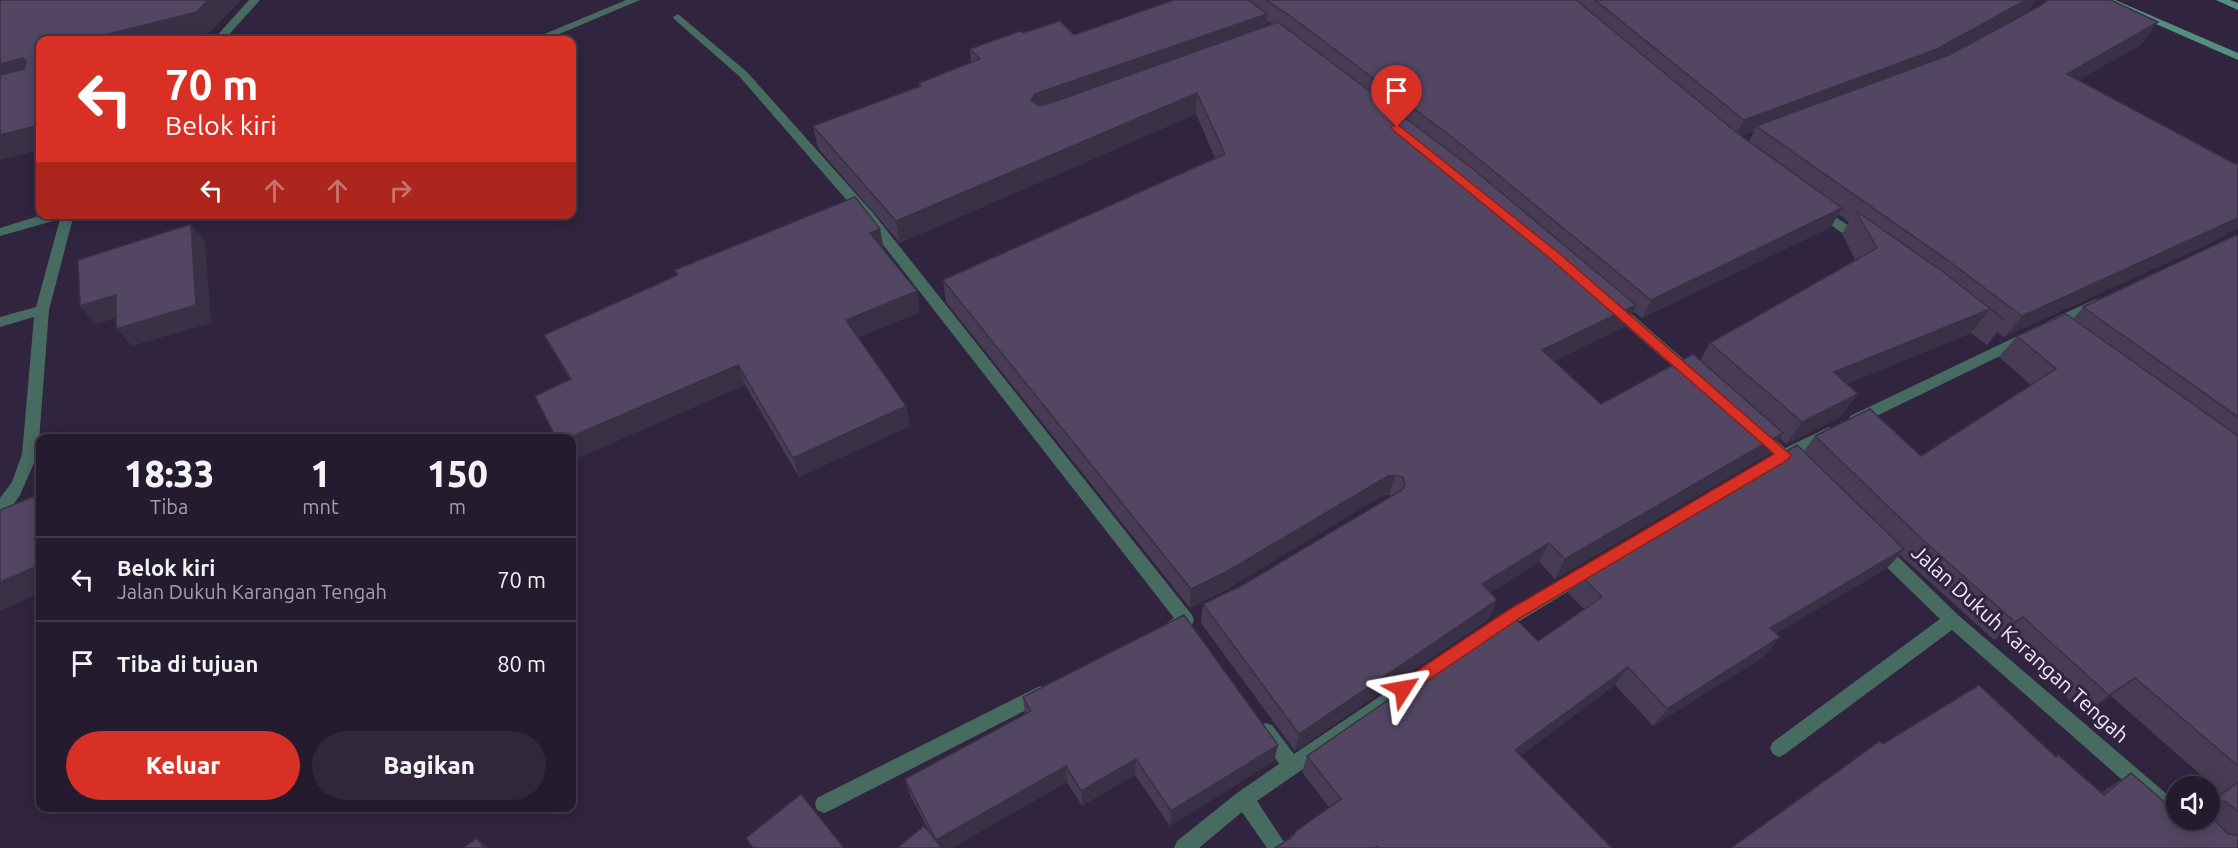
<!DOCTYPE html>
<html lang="id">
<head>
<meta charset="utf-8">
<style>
  body { margin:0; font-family:Ubuntu,sans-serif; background:#30283a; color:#f1f3f6; height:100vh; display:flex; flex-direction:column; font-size:22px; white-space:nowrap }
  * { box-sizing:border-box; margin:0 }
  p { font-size:20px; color:#a3a1aa }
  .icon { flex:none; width:33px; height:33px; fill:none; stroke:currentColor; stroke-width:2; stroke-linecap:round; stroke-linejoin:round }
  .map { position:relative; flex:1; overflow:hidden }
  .drawer { position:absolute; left:36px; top:434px; width:540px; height:378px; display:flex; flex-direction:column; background:#241b2e; border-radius:12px; box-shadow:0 3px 15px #0003,0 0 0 2px #41394a }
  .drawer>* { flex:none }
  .hud { position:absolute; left:36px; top:36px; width:540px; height:183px; border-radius:12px; box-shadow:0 3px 15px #0003,0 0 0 2px #41394a; background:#d93025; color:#fff; overflow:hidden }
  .tools { position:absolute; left:2166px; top:776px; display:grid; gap:12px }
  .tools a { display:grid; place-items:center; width:54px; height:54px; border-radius:50%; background:#241b2e; box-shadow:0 3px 15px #0003,0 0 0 2px #41394a; font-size:30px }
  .pin { position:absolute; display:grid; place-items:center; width:51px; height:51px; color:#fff; margin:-62px -26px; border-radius:50% 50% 50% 0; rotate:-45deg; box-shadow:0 0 6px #0007 }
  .pin .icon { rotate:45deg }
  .me { position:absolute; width:66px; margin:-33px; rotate:56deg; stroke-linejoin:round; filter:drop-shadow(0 0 4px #0008) }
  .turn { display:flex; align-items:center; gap:21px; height:126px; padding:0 30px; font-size:27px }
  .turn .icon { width:78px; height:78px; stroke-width:2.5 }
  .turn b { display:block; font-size:42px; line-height:51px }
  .lanes { display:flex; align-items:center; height:57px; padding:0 30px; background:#0003; justify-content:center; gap:30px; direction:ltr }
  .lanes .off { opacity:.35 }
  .eta { display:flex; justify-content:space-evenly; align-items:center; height:102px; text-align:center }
  .eta b { font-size:36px; font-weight:800; line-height:42px }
  .button { display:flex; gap:12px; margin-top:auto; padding:12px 30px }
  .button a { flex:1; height:69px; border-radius:36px; background:#d93025; color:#fff; font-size:24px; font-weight:800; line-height:69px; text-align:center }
  .button a+a { background:#30283a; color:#f1f3f6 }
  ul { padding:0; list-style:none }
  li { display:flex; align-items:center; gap:18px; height:84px; padding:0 30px; border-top:2px solid #41394a }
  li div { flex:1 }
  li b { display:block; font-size:22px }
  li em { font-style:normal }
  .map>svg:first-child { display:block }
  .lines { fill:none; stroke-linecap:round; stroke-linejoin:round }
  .minor { fill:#476a61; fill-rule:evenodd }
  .secondary { fill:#538e7f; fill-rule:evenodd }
  .wall { fill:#473c54; fill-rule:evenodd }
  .shaded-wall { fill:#393145 }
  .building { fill:#524662; stroke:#393145; stroke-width:1.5 }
  .route { fill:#d93025; stroke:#8d1f18; stroke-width:1.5 }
  .labels { text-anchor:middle; stroke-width:6; stroke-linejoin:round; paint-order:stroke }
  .street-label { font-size:21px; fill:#efe8f9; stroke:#30243e }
</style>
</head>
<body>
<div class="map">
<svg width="2238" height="848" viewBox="0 0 2238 848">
  <rect width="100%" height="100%" fill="#30243e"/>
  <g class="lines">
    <path class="minor" d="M249,0H260L224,40H213Z
      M626,0H640L545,40H530Z
      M678,14L747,72L873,213L1192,615L1194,620L1192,625L1174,635L1168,632L1165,627L1168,622L1174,618L863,219L739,76L674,19L673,17Z
      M1819,206L1866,237L1868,240L1866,243H1856L1814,213L1813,210Z
      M45,214H74L49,310L38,454L20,495L11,508L0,515V498L12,482L22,454L34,317L0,327V317L36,307L60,219L0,236V228Z
      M2096,299L2101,301L2103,304L2101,307L2058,329H2048L2046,325L2048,321Z
      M1614,302L1619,303L1698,372L1700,376L1698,380H1688L1609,311L1607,307L1609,303Z
      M2028,331L2035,336L2033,340L1860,424H1850L1848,420L1850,416Z
      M1759,427L1764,429L1785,448L1829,427L1834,429L1837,433L1834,437L1795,457L1805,468L1802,472L1797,474L1792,472L1754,437L1751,433L1754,429Z
      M1878,541L1884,543L1958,615L2176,802V819L2183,821L2176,823L2169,821L1952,630L1785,754L1779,757L1773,754L1770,748L1773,742L1940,619L1872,553L1870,548L1872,543Z
      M1594,560L1600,562L1602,567L1600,572L1503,631L1497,634L1491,631L1488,626L1491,621Z
      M1462,641L1468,644L1471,649L1468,654L1257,801L1288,848H1267L1242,812L1199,848H1174L1177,841L1237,793L1279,764L1257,731L1260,725L1266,723L1272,725L1294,754Z
      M1040,686L1046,688L1049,694L1046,700L831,810L824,813L817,810L815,804L817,798Z"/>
    <path class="secondary" d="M2101,0H2115L2238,53V60Z
      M2216,0H2230L2238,3V10Z"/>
  </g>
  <path class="wall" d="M1174,0H2036L2029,10L1964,47L2142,44L2078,80L2211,243L2004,337L1997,332L1987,345L1971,333L1846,384L1841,417L1786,444L1780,438L1769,454L1555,579L1539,562L1490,593L1497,600L1489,619L1295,751L1201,623L1203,604L1241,586L1393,496L1389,495L1382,496L1224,591L1190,608L946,302L943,280L1215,158L1196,114L900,243L818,148L813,126L919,86V83L971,63L970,49L1074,35ZM1266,20L1272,24L1265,27ZM1754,131L1749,141L1741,136ZM1838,214L1849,222L1842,234L1856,261L1710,343L1700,361L1601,404L1554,361L1626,326L1633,311L1642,318L1831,227Z
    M2238,236V848L1883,744L2055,757L2101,793L2131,773L2176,819H2210V798L2219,791L2111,696L2084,713L2001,636L1994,640L1900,555L1886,569L1776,633L1765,656L1653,726L1615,685L1520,756L1612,848H1275L1290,838L1291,835H1294L1329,807L1302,772L1307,756L1538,641L1584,609L1568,593L1579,573L1803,452L1815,436L1921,456L2031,385L1999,357L2017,336L2073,319L2083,307Z
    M883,250L920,312L858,337L906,406L910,426L799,477L745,385L570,380L544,335L677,276L675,270L884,250Z
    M1023,697L1278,745L1274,761L1170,826L1135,775L1082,806L1067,782L952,848H897L930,833L910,795L905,779L1025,714Z"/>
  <path class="shaded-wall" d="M208,0H241L210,32L177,40H99L100,36Z
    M2026,0H2036L2029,10L1926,68L1756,126L1754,131L1734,138L1744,120Z
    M1267,14L1264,35L1036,116L1031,100L1035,94Z
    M2158,22L2142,44L2051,96L2067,74Z
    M23,58L40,79L0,88V64Z
    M1197,93L1196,114L900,243L896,221Z
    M40,125V150L0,160V135Z
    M1842,208L1831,227L1642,318L1651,300Z
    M2238,218V228L2211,243L2004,337L2022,316Z
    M191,224L205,241L211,323L132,346L116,329Z
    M880,229L884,250L874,254L870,233Z
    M917,291L920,312L851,340L846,320Z
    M116,295L132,313L96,324L80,306Z
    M1636,305L1626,326L1533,371L1542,350Z
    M1990,309L1971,333L1818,395L1834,372Z
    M738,365L745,385L572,461V438H568Z
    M1858,394L1841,417L1786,444L1802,422Z
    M906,406L910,426L799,477L793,458Z
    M1783,433L1769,454L1555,579L1565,559Z
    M1395,475L1389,495L1382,496L1224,591L1190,608L1191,589L1388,476Z
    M1549,543L1539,562L1473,603L1482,584Z
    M1904,549L1886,569L1755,646L1770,628Z
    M40,565V593L0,611V582Z
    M1497,600L1489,619L1295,751L1299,734Z
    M2023,617L2001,636L1994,640L2015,622Z
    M1780,637L1765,656L1653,726L1667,709Z
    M1628,667L1615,685L1505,767L1515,750Z
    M2135,678L2111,696L2084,713L2109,695Z
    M1278,745L1274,761L1170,826L1171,811Z
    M1136,759L1135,775L1082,806L1081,791Z
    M1066,766L1067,782L952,848H939L936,840Z
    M477,838L489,848H484Z"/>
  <path class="building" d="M0,0H208L197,12L100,36L99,40H40V125L0,135V75L24,69L26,61L23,58L0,64Z
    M1174,0H1248L1267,14L1035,94L1031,100L1038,105H1045L1278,22L1473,169L1636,305L1542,350L1601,404L1693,354L1783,433L1565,559L1549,543L1482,584L1497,600L1299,734L1203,604L1241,586L1402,490L1405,484L1403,477L1395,475L1388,476L1226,572L1191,589L943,280L1225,154L1197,93L896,221L813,126L921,86L919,83L980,59L970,49L1020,31L1023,33L1060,21L1074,35Z
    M1266,0H1576L1736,132L1842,208L1651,300L1452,137L1286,13Z
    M1595,0H2026L1937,49L1744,120Z
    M2048,0H2111L2158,22L2067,74L2235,164L2238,163V218L2022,316L1953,264L1756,126L1949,55L2038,7Z
    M855,197L880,229L870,233L917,291L846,320L906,406L793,458L738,365L568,438H556L535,396L571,379L544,335L678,275L675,270Z
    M1856,211L1942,271L2006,321L1990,309L1834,372L1858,394L1802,422L1710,343L1877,248Z
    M191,224L196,305L116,329V295L80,306L78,260Z
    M2236,235L2238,236V417L2083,307Z
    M2066,314L2238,436V766L2135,678L2109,695L2023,617L2015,622L1922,539L1815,436L1870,409L1921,456L2056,369L2017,336Z
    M1797,445L1904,549L1770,628L1780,637L1667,709L1628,667L1515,750L1612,848H1379L1377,846L1375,848H1275L1292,837L1291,835H1294L1295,832L1341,799L1307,756L1512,615L1538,641L1602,597L1579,573Z
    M40,494V565L0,582V510Z
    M1184,615L1278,745L1171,811L1136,759L1081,791L1066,766L936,840L905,779L1031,711L1023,697Z
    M1979,685L2056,757L2058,755L2104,795L2131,773L2176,812V819H2184L2187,821L2189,819H2210V816L2228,834L2238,835V848H1731L1880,741L1883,744Z
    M2238,782V811L2226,802L2213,801Z
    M801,794L844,848H753L746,838Z
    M924,826L942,848H897Z
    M477,838L484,848H463Z"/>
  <path class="route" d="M1397,124L1560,254L1791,455L1789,459L1520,618L1403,697L1397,695L1395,689L1397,684L1510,609L1774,454L1552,260L1393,130L1391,127Z"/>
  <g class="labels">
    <g class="street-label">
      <text transform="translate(2020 644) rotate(42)" y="7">Jalan Dukuh Karangan Tengah</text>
    </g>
  </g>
</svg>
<div class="tools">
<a><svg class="icon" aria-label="sound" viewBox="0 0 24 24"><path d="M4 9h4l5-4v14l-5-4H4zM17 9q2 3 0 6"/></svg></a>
</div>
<div class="pin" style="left:1397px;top:127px;background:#d93025"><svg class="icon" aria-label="arrive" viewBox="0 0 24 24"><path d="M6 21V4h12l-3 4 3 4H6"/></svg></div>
<svg class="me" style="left:1403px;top:689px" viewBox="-20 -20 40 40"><path d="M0-17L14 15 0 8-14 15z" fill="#d93025" stroke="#fff" stroke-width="4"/></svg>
<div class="hud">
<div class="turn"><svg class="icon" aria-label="left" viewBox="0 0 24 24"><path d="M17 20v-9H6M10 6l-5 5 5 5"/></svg><div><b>70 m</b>Belok kiri</div></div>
<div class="lanes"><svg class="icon" aria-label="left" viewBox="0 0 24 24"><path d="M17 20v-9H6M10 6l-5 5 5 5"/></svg><svg class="icon off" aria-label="ahead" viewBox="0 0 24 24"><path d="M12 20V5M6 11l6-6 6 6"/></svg><svg class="icon off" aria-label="ahead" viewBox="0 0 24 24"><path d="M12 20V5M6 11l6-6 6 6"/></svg><svg class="icon off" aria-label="right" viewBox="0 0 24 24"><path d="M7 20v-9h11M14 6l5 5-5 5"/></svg></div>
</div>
<section class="drawer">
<div class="eta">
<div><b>18:33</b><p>Tiba</p></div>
<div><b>1</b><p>mnt</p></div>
<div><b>150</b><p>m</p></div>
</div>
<ul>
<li><svg class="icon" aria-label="left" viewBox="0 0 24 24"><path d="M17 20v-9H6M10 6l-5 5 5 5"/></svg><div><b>Belok kiri</b><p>Jalan Dukuh Karangan Tengah</p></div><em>70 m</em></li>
<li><svg class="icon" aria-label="arrive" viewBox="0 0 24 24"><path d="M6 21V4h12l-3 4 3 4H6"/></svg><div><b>Tiba di tujuan</b></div><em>80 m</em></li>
</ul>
<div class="button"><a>Keluar</a><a>Bagikan</a></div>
</section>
</div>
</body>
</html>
